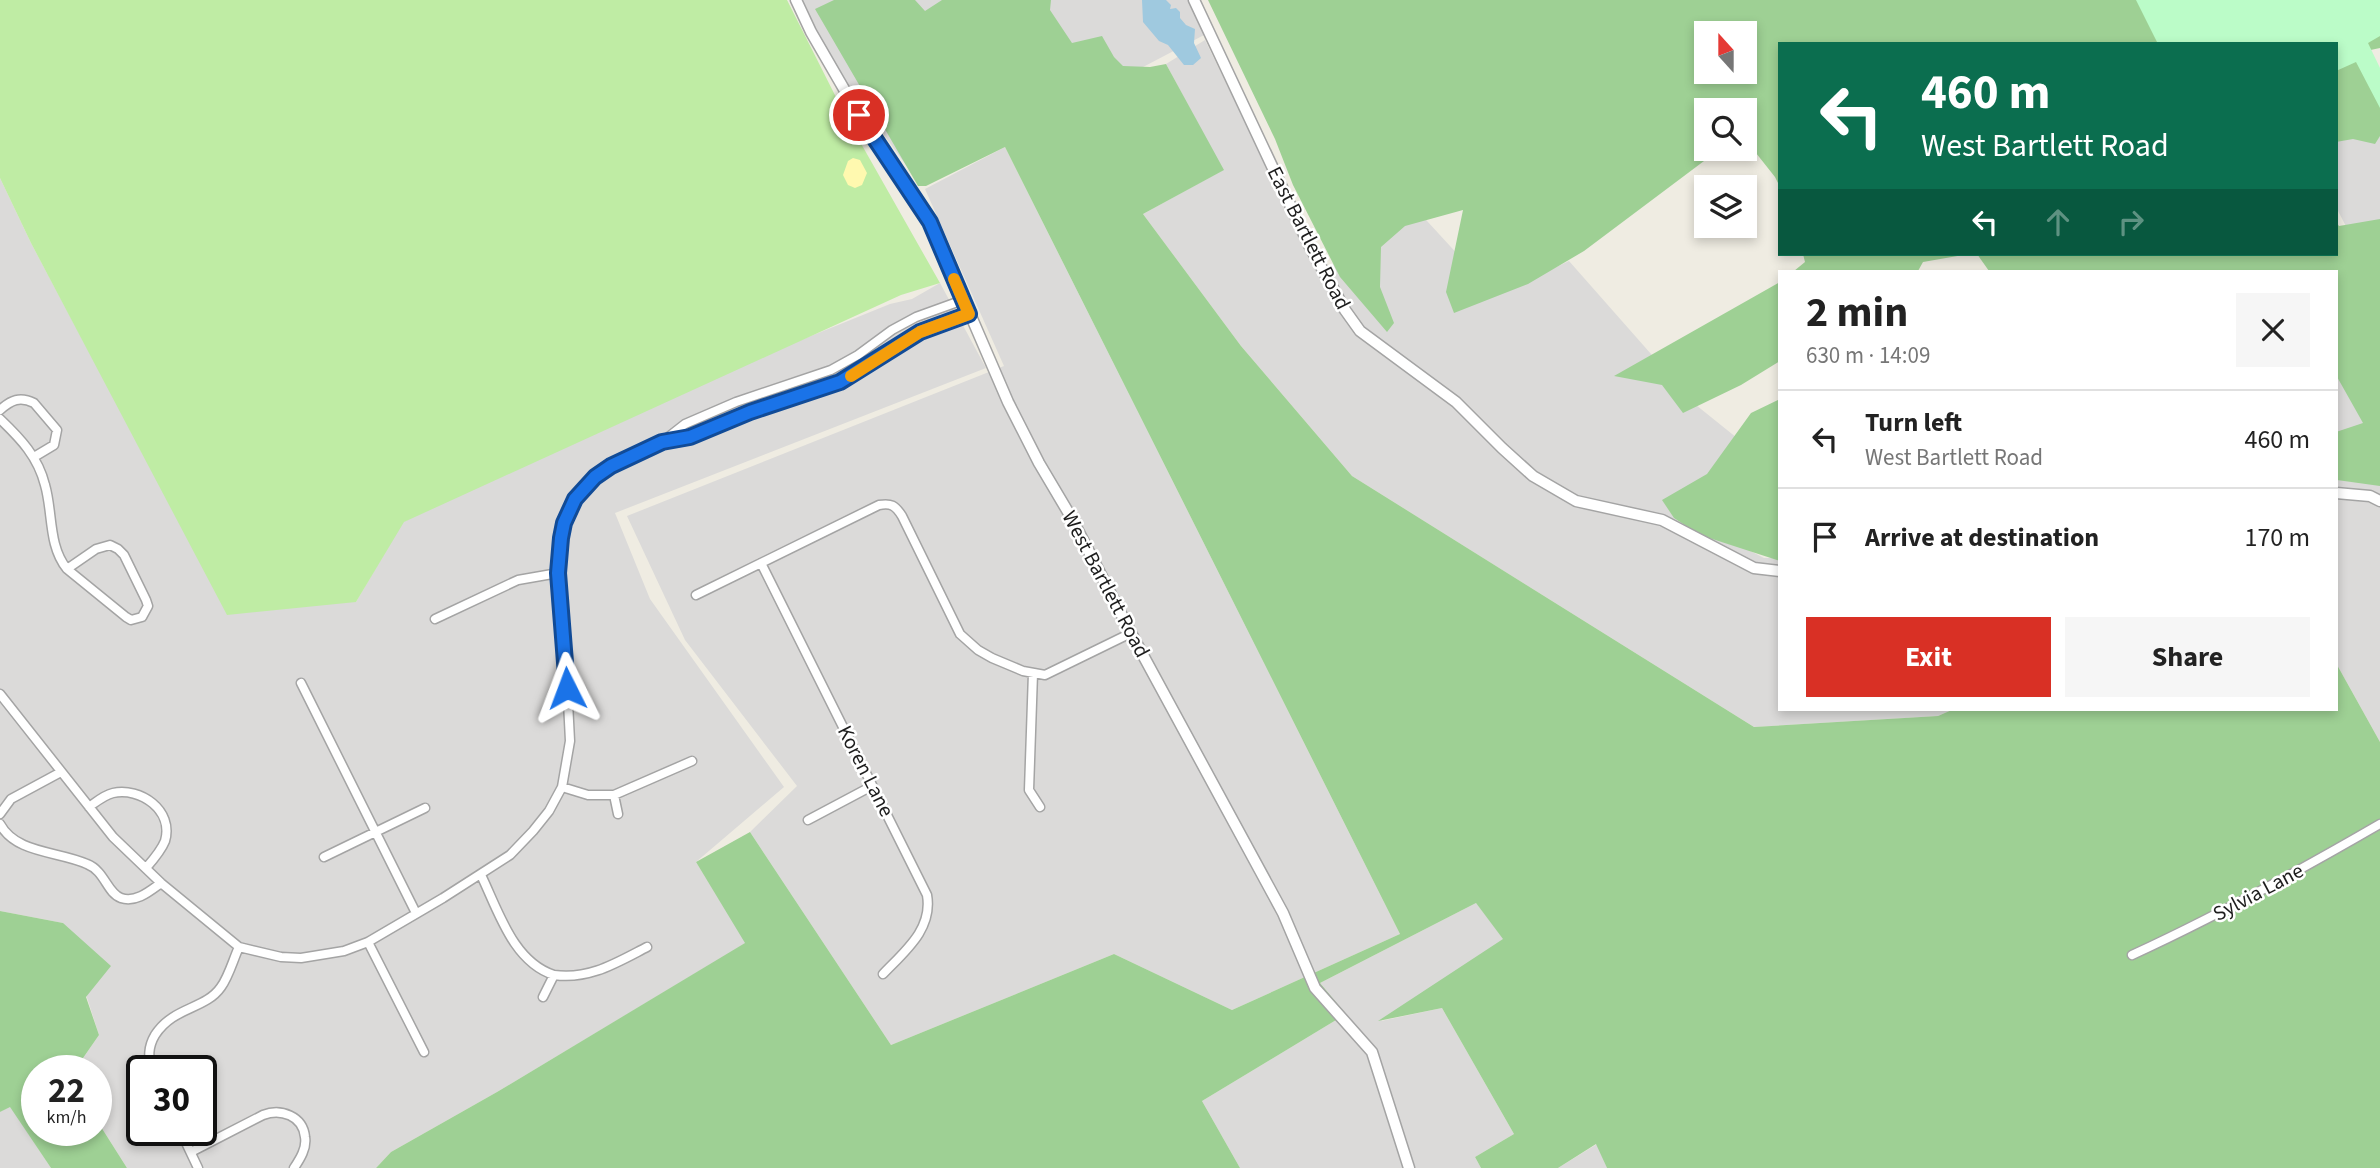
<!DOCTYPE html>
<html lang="en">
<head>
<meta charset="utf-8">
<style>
  body { margin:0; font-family:"Source Sans 3",sans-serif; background:#f6f6f6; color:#222; height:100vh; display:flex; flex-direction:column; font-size:26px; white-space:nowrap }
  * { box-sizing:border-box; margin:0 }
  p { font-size:23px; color:#767676 }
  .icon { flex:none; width:38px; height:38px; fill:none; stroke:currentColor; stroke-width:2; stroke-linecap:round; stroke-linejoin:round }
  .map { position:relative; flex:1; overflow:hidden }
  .details { position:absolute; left:1778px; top:270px; width:560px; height:441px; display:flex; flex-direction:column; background:#fff; border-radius:0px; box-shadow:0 4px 10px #0003 }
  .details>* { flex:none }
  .top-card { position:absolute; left:1778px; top:42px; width:560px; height:214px; border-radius:0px; box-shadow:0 4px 10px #0003; background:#0b6e4f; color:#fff; overflow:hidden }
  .needle { width:46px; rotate:339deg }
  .fabs { position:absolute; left:1694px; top:21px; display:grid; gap:14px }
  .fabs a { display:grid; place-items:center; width:63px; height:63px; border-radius:0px; background:#fff; box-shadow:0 4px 10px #0003; font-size:35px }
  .speed { position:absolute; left:21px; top:1055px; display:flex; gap:14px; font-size:35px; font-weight:700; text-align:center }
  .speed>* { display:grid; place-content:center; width:91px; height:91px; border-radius:50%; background:#fff; box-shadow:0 4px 10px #0003; line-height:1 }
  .speed small { font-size:18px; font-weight:400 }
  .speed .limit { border:4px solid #111; border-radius:10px; background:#fff; color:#111 }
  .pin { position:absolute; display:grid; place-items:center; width:60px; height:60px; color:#fff; margin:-30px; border:4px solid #fff; border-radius:50%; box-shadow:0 2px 7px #0007 }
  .me { position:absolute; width:77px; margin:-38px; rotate:357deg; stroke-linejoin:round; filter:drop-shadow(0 0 5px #0008) }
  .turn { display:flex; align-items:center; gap:24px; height:147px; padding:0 28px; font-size:32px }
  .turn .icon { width:91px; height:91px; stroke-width:2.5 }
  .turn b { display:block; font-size:49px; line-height:60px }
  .lanes { display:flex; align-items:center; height:66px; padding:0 28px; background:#0003; justify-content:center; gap:35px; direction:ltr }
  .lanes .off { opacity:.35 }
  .round { display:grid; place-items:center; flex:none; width:74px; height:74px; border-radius:0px; background:#f6f6f6 }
  .overview { display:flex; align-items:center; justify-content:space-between; height:119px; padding:0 28px }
  h1 { font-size:42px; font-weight:700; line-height:52px }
  .button { display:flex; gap:14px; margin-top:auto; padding:14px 28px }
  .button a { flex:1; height:80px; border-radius:0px; background:#d93025; color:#fff; font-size:28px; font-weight:700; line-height:80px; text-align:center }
  .button a+a { background:#f6f6f6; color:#222 }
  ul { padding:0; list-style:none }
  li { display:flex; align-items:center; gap:21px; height:98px; padding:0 28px; border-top:2px solid #e0e0e0 }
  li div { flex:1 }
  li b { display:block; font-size:26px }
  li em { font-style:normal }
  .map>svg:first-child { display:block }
  .residential { fill:#dbdad9; fill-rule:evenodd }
  .grass { fill:#bfeca4 }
  .forest { fill:#9ed094; fill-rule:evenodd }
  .sand { fill:#fff9af }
  .park { fill:#bbfcc8 }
  .water { fill:#9fc9df }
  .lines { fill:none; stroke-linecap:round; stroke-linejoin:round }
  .minor-casing { stroke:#a4a4a4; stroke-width:11 }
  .tertiary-casing { stroke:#a4a4a4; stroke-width:13 }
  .minor { stroke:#fff; stroke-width:8 }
  .tertiary { stroke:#fff; stroke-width:10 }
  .route-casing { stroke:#114b97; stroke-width:18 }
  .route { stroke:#1a73e8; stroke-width:12 }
  .slow { stroke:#f59e0b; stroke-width:12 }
  .labels { text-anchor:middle; stroke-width:5; stroke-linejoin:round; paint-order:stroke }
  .street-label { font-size:21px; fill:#1d1d1d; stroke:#fff }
</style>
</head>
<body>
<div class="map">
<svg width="2380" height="1168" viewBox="0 0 2380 1168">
  <rect width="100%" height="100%" fill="#efece2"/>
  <path class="residential" d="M797,0H1190L1206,34L1103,88L1009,141L921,186L817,42Z
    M1205,40L1319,274L1416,209L1496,296L1569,261L1696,405L1737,438L1698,524L1764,558H1780V709H1954L1938,716L1754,727L1352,476L1241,346L1143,214L1223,170L1166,64Z
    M2380,108V219L2350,234L2336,207V132Z
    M1005,147L1400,934L1232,1010L1114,954L891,1045L750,832L797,786L685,640L627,516L1004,366L925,189Z
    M0,178L31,243L88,350L356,602L403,522L667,394L890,304L912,299L940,283L986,368L615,513L650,599L784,787L696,862L746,943L497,1092L391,1152L376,1168H127L96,1119V1071H74L99,1035L63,923L0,911ZM142,1071H201V1130H142Z
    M2336,351L2380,404V742L2336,663Z
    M1476,903L1504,939L1381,1021L1442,1008L1514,1134L1475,1157L1481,1168H1240L1202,1101L1346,1014L1320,983Z
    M10,1106L51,1168H0V1112Z
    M1597,1144L1607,1168H1558Z"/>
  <path class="grass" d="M0,0H787L846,117L940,283L901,295L404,522L356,602L227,615L31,243L0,178Z"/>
  <path class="forest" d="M834,0H915L925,11L942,0H1051L1050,10L1072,43L1102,36L1114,57L1123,66L1150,67L1166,64L1224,170L1143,214L1241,346L1352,476L1754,727L1938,716L1954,709H2336V663L2380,742V1168H1607L1596,1144L1558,1168H1481L1475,1157L1514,1134L1442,1008L1378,1021L1503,939L1476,903L1320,983L1346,1014L1202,1101L1240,1168H376L391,1152L497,1092L745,943L696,862L750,832L891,1045L1114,954L1232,1010L1400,934L1005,147L926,186H918L815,9Z
    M1208,0H2380V48L2361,52L2380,91V136L2375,144L2353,139L2336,142V44H1780V187L1775,177L1756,153L1739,149H1745V110H1706V149H1720L1584,251L1528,284L1454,313L1446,292L1463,210L1405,226L1381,247L1380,287L1394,323L1387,332L1340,277L1293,185L1275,139ZM1706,33H1745V72H1706Z
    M2380,219V486L2337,480L2336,477V432L2363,423L2336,375V271H1989L1977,254H2336V222L2339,226Z
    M1803,254H1969L1923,262L1918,271H1794L1805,262Z
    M1780,282V361L1741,385L1683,413L1662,385L1614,376Z
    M1780,399V561L1700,535L1674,518L1662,500L1707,474L1751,413Z
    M0,911L63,923L111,966L86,997L99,1035L74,1071H37V1130H96V1119L127,1168H51L10,1107L0,1112Z"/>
  <path class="sand" d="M853,158L860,160L867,173L862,185L855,188L848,185L843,175L848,161Z"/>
  <path class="park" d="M2136,0H2380V36L2368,43L2380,68V108L2356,62L2336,71V44H2158Z"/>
  <path class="water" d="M1142,0H1166L1171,5L1170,9L1176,8L1180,12V18L1186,25L1195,29L1194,43L1201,58L1193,65H1184L1168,45L1159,41L1143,22Z"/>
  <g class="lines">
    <g class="minor-casing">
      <path id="minor" d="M0,410C11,400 20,396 34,403L57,430L54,445L34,457
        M0,419C21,439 38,457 45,485C53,512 48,546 67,569
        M665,442L690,437L750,412L840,382L921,332L969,314
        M110,545L118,549L124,555L146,600L148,606L142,617L131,620L126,617L67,569L96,549Z
        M761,563L927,895C933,929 905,951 883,974
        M696,595L879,505C891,503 895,505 902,516L960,634L978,650L992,658L1023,671L1045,675L1131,633
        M435,619L518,580L558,573
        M1033,673L1029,790L1040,807
        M301,683L416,913
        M0,694L113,837L161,883L239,947L281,957L301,958L344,951L368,942L443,898L510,855L533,831L549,811L562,787L570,741L565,643L558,573L564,523L575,499L584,489L611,466L662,442L685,424L736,402L831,370L858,355L892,330L916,317L963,300
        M562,787L588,795H614L692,761
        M614,795L618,814
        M89,807C96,802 104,795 113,793C140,787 174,810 165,841C161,851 153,860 146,868
        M0,814L11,799L61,772
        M808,820L872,786
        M0,824C16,854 59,851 87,864C105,871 107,893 121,898C136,903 150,891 161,883
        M324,857L425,808
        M481,875C498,910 513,962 554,975
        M368,942L424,1052
        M2132,955C2217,916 2299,871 2380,824
        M543,997L554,975C589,980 616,963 647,947
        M152,1071C148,1057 148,1047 155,1035C174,1006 205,1010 221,987C229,976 233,960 239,947
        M180,1130L198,1168
        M191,1152L263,1115C281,1108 303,1116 305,1137C307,1148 300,1159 294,1168"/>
    </g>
    <g class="tertiary-casing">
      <path id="tertiary" d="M796,0L811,32L859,115L930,221L1008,402L1039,463L1071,517L1131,633L1283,913L1315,988L1372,1052L1409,1168
        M1194,0L1309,245L1345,310L1360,331L1456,402L1502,448L1533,476L1576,501L1662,520L1754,568L1780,571
        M2336,493L2370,496L2380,501"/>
    </g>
    <use href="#minor" class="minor"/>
    <use href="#tertiary" class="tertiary"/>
  </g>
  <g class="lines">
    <g class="route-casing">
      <path id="route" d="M567,688L558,573L561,538L564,523L575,499L595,477L611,466L662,442L690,437L750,412L840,382L920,332L969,314L930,222L859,115"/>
    </g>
    <use href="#route" class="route"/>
    <path class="slow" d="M851,376L920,332L969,314L954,279"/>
  </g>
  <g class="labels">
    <g class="street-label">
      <text transform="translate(1309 238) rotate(63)" y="7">East Bartlett Road</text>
      <text transform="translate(1106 584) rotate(62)" y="7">West Bartlett Road</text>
      <text transform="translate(866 771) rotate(63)" y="7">Koren Lane</text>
      <text transform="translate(2258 892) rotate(-28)" y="7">Sylvia Lane</text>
    </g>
  </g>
</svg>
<div class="fabs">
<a><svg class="needle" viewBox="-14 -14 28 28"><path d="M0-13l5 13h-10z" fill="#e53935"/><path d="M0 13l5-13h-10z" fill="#767676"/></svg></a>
<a><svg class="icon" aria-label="search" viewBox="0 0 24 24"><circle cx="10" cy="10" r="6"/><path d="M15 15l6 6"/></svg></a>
<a><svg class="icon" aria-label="layers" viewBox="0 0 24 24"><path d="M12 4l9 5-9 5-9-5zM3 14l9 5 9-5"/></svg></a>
</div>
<div class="speed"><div>22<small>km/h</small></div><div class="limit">30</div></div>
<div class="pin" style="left:859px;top:115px;background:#d93025"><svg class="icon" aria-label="arrive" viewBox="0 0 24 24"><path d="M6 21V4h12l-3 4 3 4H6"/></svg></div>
<svg class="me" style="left:567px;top:688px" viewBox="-20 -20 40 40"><path d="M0-17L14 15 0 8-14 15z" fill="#1a73e8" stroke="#fff" stroke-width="4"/></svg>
<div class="top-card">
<div class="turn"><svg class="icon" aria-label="left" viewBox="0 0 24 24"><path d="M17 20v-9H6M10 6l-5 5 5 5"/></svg><div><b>460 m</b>West Bartlett Road</div></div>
<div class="lanes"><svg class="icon" aria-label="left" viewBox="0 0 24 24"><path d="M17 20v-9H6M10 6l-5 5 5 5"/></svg><svg class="icon off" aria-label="ahead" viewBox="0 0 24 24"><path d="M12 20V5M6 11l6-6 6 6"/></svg><svg class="icon off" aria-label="right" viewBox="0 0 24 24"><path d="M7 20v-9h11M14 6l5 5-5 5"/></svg></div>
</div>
<section class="details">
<div class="overview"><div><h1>2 min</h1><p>630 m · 14:09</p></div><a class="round"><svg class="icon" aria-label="close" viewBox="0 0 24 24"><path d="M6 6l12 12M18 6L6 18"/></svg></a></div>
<ul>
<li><svg class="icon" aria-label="left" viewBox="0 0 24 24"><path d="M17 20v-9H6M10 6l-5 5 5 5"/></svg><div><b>Turn left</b><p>West Bartlett Road</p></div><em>460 m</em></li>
<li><svg class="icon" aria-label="arrive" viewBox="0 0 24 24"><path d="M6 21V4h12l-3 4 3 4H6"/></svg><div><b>Arrive at destination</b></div><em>170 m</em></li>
</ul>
<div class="button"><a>Exit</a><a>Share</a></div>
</section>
</div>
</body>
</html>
